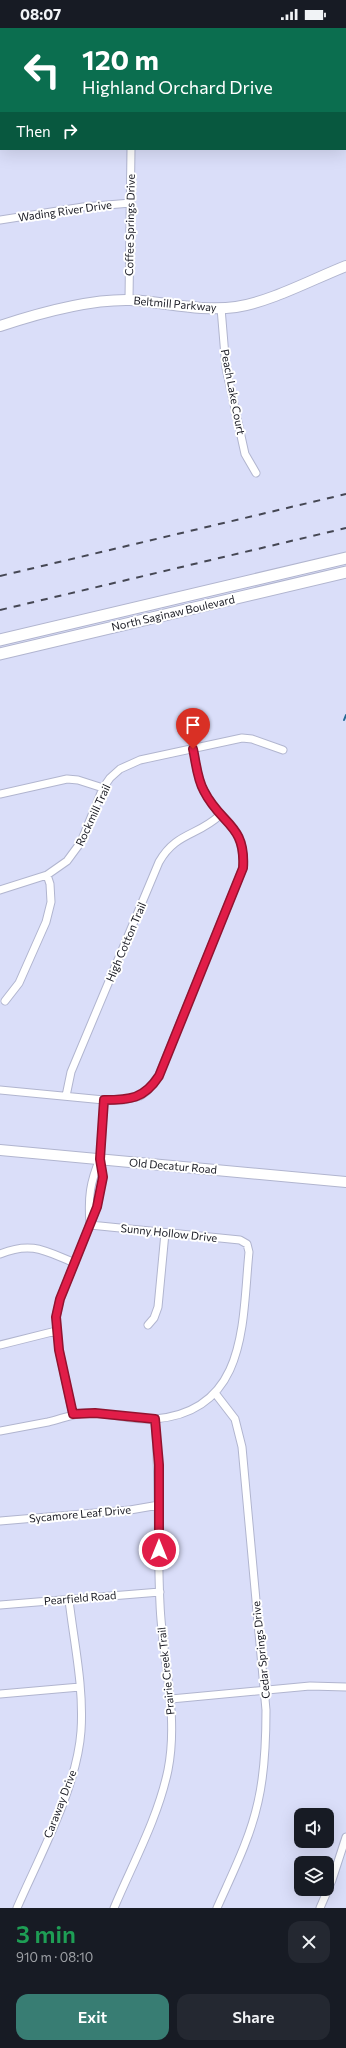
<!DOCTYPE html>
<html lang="en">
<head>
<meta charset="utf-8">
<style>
  body { margin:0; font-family:Commissioner,sans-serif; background:#242831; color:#f1f3f6; height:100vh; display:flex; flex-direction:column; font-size:15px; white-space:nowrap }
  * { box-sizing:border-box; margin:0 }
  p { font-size:13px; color:#9ea1a6 }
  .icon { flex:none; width:22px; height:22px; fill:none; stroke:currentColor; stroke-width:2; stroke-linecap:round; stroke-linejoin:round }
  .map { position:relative; height:1880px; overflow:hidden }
  .panel { display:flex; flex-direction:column; background:#171b24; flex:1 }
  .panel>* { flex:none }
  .hud { position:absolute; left:0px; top:0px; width:346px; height:122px; box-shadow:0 4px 16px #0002; background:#0b6e4f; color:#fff; overflow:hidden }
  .tools { position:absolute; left:294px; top:1780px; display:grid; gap:8px }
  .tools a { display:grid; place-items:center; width:40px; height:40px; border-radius:8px; background:#171b24; box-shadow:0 4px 16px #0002; font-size:20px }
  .pin { position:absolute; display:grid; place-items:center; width:34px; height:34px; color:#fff; margin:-41px -17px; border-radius:50% 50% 50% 0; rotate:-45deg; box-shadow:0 0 4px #0007 }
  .pin .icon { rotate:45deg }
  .me { position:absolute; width:44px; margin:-22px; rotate:0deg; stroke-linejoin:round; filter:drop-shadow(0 0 3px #0008) }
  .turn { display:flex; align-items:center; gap:14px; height:84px; padding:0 16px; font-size:18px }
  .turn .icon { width:52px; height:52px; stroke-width:2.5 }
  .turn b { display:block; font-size:28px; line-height:34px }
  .then { display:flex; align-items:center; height:38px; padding:0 16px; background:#0003; gap:8px; font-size:15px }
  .round { display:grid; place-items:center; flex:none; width:42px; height:42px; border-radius:12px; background:#242831 }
  .summary { display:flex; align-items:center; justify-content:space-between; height:68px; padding:0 16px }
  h1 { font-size:24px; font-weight:600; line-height:30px; color:#1e9e55 }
  .button { display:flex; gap:8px; margin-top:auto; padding:8px 16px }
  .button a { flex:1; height:46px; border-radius:12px; background:#387d73; color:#fff; font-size:16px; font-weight:600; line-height:46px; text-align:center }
  .button a+a { background:#242831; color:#f1f3f6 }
  .status { display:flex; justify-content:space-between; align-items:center; height:28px; padding:0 20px; background:#171b24; direction:ltr }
  .status svg { height:11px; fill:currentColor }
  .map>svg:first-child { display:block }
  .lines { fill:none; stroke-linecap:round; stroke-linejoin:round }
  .stream { stroke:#256994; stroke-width:2 }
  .street-casing { stroke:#b1b5cf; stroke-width:9 }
  .secondary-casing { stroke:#b1b5cf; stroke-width:12 }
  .primary-casing { stroke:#b1b5cf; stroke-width:13 }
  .street { stroke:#fff; stroke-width:7 }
  .secondary { stroke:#fff; stroke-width:10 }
  .primary { stroke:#fff; stroke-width:11 }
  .rail { stroke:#454754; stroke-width:2; stroke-dasharray:7 7; stroke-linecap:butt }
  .route-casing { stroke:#92132f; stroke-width:10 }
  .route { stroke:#e11d48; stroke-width:7 }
  .labels { text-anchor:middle; stroke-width:4; stroke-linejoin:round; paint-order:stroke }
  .street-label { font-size:11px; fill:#171821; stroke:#fff }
</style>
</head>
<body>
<div class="status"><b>08:07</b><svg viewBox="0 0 49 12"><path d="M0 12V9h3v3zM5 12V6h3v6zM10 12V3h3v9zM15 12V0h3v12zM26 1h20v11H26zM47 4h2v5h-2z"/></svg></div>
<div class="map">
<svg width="346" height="1880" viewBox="0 0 346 1880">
  <rect width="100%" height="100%" fill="#dadef9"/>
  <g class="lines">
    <path class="stream" d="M344,692L346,687"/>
    <g class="street-casing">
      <path id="street" d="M79,0L80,1
        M0,82H1
        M0,192L83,179L131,175
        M129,272L131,121
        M221,280L226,340L245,426L256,445
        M0,766L67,751L78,752L103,760
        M0,862L47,847L67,833L81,814L103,760L110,750L120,741L140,732L242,710L252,711L283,722
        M5,973L19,955L46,894L51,874L50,856L47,847
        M0,1062L104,1072H124L140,1068L147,1063L159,1047L243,840C246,796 221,797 204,763C197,751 196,734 193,721
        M66,1068L71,1044L159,834C176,804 198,808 220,787
        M90,1195C88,1170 90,1154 100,1131
        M0,1226C32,1213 45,1223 75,1235
        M148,1297L154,1290L158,1279L165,1205
        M0,1317L56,1303
        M215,1365L235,1391L242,1419L266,1682C266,1713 265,1744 258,1774C250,1811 232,1846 217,1880
        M73,1387L59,1322L56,1289L60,1271L97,1179L103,1149L100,1131L104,1072
        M0,1403C16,1400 32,1397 48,1394C61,1391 72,1386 86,1385C109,1384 132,1393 155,1391C248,1383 242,1294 249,1224L247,1216L240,1212L90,1197
        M0,1493L130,1482L159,1477
        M0,1577L160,1564
        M0,1666L80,1659
        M171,1671L310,1658L346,1659
        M17,1880C40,1827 77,1760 81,1703C84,1659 74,1615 69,1572
        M114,1880C133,1835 158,1790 168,1742C179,1686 162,1631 160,1576C157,1514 160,1453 155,1391
        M320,1880L332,1852L346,1809"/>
    </g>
    <g class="secondary-casing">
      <path id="secondary" d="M0,298C39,285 88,271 130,272C165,274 201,284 236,279C270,274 313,251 346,238
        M0,1122L346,1154"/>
    </g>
    <g class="primary-casing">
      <path id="primary" d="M0,612L346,530
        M0,626L346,544"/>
    </g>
    <use href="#street" class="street"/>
    <use href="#secondary" class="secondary"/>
    <use href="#primary" class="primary"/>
    <path class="rail" d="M0,548L346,466
      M0,582L346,500"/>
  </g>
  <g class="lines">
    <g class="route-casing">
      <path id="route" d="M159,1522V1437L155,1391L95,1385L73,1386L59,1322L56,1289L60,1271L97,1179L103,1149L100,1131L104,1072C130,1072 144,1071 159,1048L243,840C246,796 221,797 204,763C197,751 196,734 193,721"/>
    </g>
    <use href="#route" class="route"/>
  </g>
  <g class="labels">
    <g class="street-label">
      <text transform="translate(65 183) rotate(-8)" y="4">Wading River Drive</text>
      <text transform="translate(130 197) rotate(-89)" y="4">Coffee Springs Drive</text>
      <text transform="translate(175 276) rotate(5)" y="4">Beltmill Parkway</text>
      <text transform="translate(233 364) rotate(79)" y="4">Peach Lake Court</text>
      <text transform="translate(173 585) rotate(-13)" y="4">North Saginaw Boulevard</text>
      <text transform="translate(93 787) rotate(-65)" y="4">Rockmill Trail</text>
      <text transform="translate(126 914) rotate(-67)" y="4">High Cotton Trail</text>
      <text transform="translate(173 1138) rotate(5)" y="4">Old Decatur Road</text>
      <text transform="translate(169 1205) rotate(6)" y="4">Sunny Hollow Drive</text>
      <text transform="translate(80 1486) rotate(-5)" y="4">Sycamore Leaf Drive</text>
      <text transform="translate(80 1570) rotate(-5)" y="4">Pearfield Road</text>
      <text transform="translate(261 1622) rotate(-96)" y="4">Cedar Springs Drive</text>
      <text transform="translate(166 1643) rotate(-96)" y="4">Prairie Creek Trail</text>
      <text transform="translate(60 1776) rotate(-69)" y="4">Caraway Drive</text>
    </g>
  </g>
</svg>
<div class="tools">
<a><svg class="icon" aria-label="sound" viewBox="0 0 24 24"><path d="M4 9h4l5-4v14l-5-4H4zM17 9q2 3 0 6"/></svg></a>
<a><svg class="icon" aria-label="layers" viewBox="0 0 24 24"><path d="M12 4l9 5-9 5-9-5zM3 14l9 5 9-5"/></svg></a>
</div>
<div class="pin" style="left:193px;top:721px;background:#d93025"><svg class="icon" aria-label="arrive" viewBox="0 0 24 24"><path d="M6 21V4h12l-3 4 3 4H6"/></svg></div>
<svg class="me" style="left:159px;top:1522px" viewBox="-20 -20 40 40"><circle r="17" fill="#e11d48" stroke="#fff" stroke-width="3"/><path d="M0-11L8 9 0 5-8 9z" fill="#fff"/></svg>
<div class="hud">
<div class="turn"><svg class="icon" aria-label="left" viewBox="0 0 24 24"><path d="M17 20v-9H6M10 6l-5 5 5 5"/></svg><div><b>120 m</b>Highland Orchard Drive</div></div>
<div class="then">Then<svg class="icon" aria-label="right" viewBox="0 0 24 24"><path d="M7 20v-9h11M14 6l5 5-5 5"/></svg></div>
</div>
</div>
<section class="panel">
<div class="summary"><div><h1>3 min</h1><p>910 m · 08:10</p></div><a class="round"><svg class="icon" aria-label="close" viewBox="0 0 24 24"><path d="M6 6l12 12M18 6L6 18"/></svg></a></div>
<div class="button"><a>Exit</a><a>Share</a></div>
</section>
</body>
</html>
